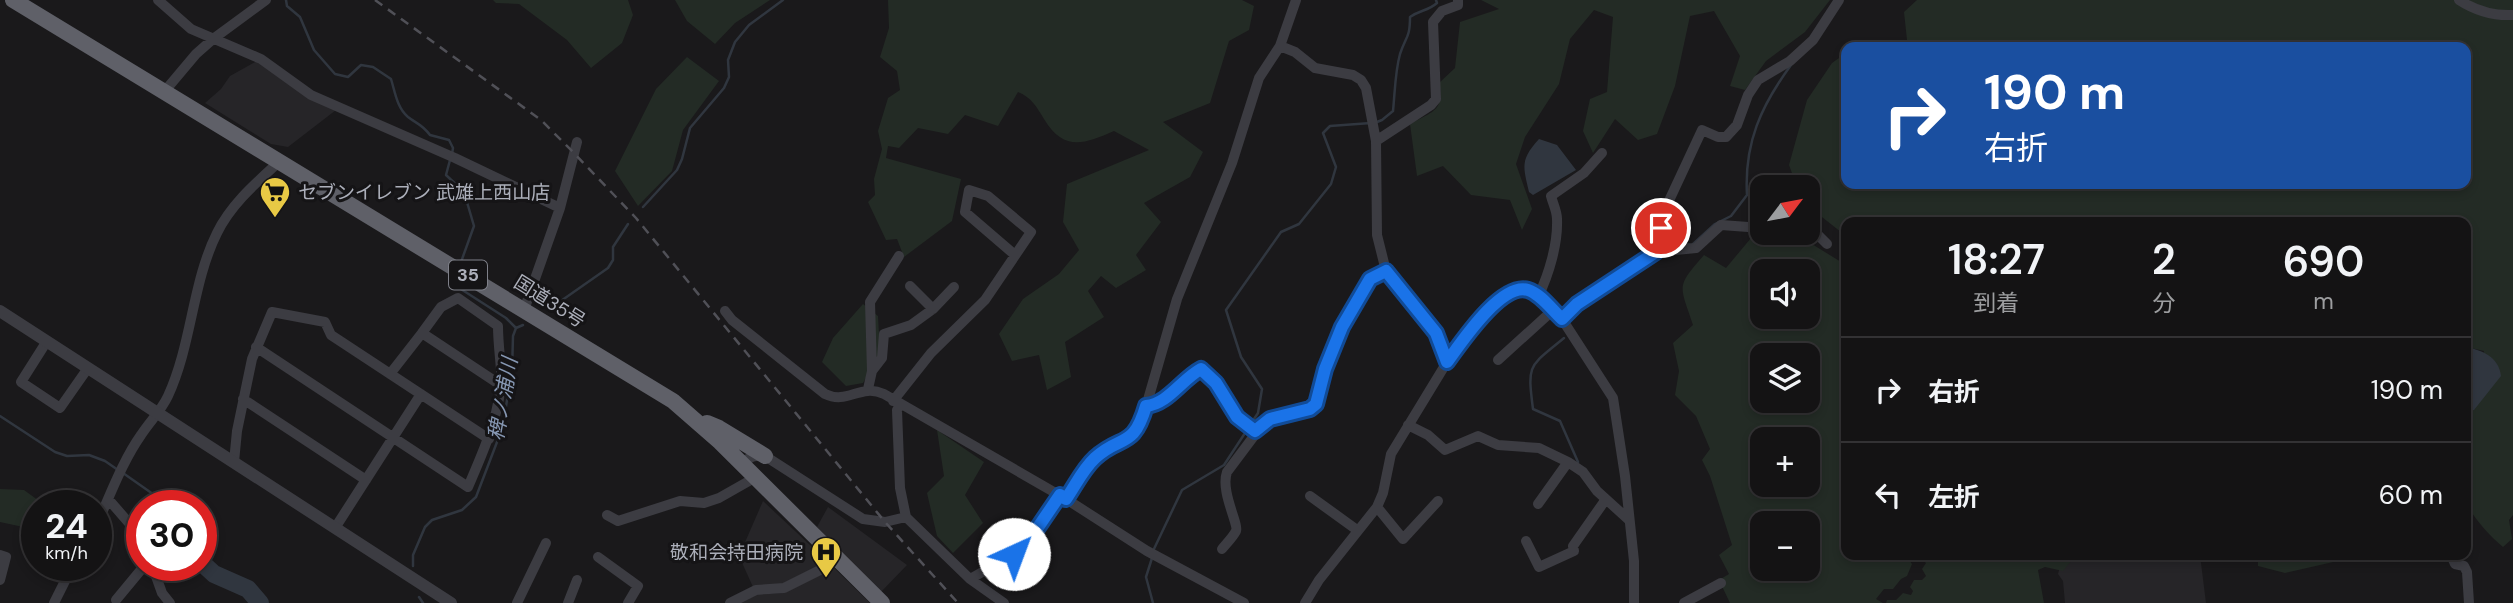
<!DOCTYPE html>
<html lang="ja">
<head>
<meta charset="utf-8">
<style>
  body { margin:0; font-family:"DM Sans","Noto Sans JP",sans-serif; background:#212022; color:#f1f3f6; height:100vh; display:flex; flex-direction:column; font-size:26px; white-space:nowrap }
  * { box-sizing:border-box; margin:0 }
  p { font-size:23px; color:#9d9ea0 }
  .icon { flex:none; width:38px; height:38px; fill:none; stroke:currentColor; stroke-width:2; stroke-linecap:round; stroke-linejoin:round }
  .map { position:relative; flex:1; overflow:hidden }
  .details { position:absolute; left:1841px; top:217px; width:630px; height:343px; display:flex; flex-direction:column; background:#141314; border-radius:14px; box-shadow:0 4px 10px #0003,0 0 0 2px #333234 }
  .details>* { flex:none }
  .hud { position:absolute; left:1841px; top:42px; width:630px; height:147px; border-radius:14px; box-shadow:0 4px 10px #0003,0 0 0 2px #333234; background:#1a4fa0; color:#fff; overflow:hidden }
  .needle { width:46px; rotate:58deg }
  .tools { position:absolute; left:1750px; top:175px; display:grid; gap:14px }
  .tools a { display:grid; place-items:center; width:70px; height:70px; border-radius:14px; background:#141314; box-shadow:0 4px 10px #0003,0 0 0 2px #333234; font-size:35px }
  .speed { position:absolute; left:21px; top:490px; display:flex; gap:14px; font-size:35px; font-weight:700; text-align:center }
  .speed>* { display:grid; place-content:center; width:91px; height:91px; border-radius:50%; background:#141314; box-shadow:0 4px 10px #0003,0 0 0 2px #333234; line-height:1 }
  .speed small { font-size:18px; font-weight:400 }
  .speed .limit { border:10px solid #d22; background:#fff; color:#111 }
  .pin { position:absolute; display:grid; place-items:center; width:60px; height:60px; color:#fff; margin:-30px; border:4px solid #fff; border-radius:50%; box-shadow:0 2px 7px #0007 }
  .me { position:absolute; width:77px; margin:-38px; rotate:43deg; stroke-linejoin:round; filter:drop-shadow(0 0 5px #0008) }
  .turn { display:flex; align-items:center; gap:24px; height:147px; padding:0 28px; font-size:32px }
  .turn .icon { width:91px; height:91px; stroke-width:2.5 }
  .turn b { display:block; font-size:49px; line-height:60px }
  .eta { display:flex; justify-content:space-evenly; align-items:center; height:119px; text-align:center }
  .eta b { font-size:42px; font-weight:600; line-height:49px }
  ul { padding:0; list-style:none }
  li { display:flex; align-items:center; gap:21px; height:105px; padding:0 28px; border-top:2px solid #333234 }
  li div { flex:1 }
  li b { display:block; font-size:26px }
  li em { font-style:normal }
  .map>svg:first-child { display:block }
  .built { fill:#262528 }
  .green { fill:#232b25; fill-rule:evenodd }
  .water { fill:#30363f }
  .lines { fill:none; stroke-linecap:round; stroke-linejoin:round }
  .stream { stroke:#30363f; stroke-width:2.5 }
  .river { stroke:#30363f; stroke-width:18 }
  .minor { stroke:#3c3c42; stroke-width:10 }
  .tertiary { stroke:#3c3c42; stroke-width:12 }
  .trunk { stroke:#5f6068; stroke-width:16 }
  .rail { stroke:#505057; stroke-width:2.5; stroke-dasharray:9 7; stroke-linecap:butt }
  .route-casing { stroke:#114b97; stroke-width:18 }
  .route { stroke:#1a73e8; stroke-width:12 }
  .labels { text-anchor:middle; stroke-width:6; stroke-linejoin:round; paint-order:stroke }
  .shield { fill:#151416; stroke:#7f8089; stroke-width:2 }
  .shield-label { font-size:18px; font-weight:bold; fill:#acafba }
  .poi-label { font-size:19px; fill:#acafba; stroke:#151416; text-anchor:start }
  .street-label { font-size:19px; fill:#acafba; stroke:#151416 }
  .water-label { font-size:21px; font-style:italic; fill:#8697b2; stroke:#151416 }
</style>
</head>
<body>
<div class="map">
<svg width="2513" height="603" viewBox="0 0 2513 603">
  <rect width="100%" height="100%" fill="#1a191b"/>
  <path class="built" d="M257,61L336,110L288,147L271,144L205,103L221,89L230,76Z
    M763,501L827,561L780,585L753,587L739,556Z
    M828,507L907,565L880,593L817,527Z
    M2063,555H2200L2206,603H2065L2063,581L2058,574Z
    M831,565L870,603H740L757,595L782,593Z"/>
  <path class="green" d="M493,0H628L633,15L622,43L591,68L567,40L519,4L496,3Z
    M675,0H770L735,23L715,44L687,21Z
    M888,0H1242L1254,6L1249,30L1229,41L1210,103L1163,122L1203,152L1190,177L1144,203L1161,222L1136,255L1146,270L1116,288L1101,276L1088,291L1104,317L1065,342L1071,377L1047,390L1039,355L1012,361L999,334L1023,299L1059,274L1079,250L1063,222L1067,184L1149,150L1114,131C1084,144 1064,152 1044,119C1036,106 1032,98 1018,92L998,126L965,115L948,134L918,128L899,148L888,146L886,158L961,179L952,221L904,257L897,239L886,240L868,202L875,195L874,179L882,149L878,131L888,98L900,90L897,71L880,57L889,28Z
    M1481,0H1830L1805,32L1766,61L1745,90L1730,86L1740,56L1714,11L1690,16L1675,86L1657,134L1638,140L1615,119L1593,153L1583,131L1590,99L1607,92L1613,17L1594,10L1570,39L1559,84L1525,137L1516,164L1532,209L1522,230L1510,200L1471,195L1443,166L1417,176L1410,124C1432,112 1445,111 1439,83L1455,68L1460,22L1499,9Z
    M1917,0H2513V515L2509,520L2512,539L2503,547C2490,536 2474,519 2467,504C2462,493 2464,470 2471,461L2469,439H2466V412L2474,409L2484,351L2466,347V222H1846V236L1808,206V187H1797L1789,165L1807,100L1832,63L1846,53V184H2466V47H1855L1859,44L1907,40L1904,12Z
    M687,57L719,81L683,130L672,171L638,206L615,171L656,89Z
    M1761,226L1762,233H1794L1846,265V555H1908L1907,557L1912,564L1907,576L1901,579L1893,589H1884L1876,599L1883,603H1730L1719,580L1729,574L1719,555L1732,545L1710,476L1702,460L1710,449L1696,416L1675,395L1679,371L1673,343L1693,325C1680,285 1675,288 1704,255L1726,268ZM1762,271H1808V317H1762ZM1762,355H1808V401H1762ZM1762,439H1808V485H1762ZM1762,523H1808V569H1762Z
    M863,304L878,316L880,353L863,383L846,386L822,362L833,338Z
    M937,430L984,462L965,495L983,523L953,553L937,536L927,493L944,476Z
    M0,489L24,490L46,506H37V530L0,522Z
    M1925,555H2076L2063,571L2045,567L2038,570L2044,603H1886L1887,600H1896L1903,593L1911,595L1913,591L1910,587L1914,580H1922L1926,576L1922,569L1926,563L1921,558Z
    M2258,555H2345L2342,560L2285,573L2258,566Z"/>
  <path class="water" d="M1539,139L1557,145L1576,170L1533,195L1529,192C1523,166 1520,160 1539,139Z
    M2466,347C2482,350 2499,357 2501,376L2474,410L2466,412Z"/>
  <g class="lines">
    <path class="stream" d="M286,0L287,6L300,17L314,50L335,74L348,77L361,65L373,67L391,79C395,92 397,108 408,117C417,124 422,124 430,135L449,140L453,148L452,154
      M1377,122L1382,120L1393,111C1395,92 1395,72 1400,54C1406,36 1410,38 1410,17C1420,10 1428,11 1437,3L1436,0
      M450,160L446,175L464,192L474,226L461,262
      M643,207L677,170L682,159L690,128L724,88L729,77L728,60L735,42L749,25L783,0
      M1680,243L1692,245L1715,224L1731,216L1747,195C1744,143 1761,106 1791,65
      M453,284L506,318L516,328
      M548,310L608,268L613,260V247L628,224
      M1564,338C1529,367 1527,363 1533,409L1560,421L1578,462
      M0,416L55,452L67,456L89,455L105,461L118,470
      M1250,425L1258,413L1262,389L1241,357L1226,310L1281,232L1299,224L1331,184L1336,167L1323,133L1330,126L1371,123
      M123,473L170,506
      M1153,551L1182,490L1224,465L1247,430
      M1152,558L1146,577L1153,603
      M413,566V555L425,527L432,520L462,510L476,497L502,429L512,372L513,336L516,328L523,325
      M419,597L423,603"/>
    <path class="river" d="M201,562L214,574L248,589L260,603"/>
    <path class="minor" d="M158,0L191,29L261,59L311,95L455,158L560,208
      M2459,0C2476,11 2493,16 2513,15
      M1280,46L1295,52L1315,68L1353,75L1361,80L1366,88L1376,141L1377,235L1386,271L1436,333L1447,362
      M164,92L196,54L213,39L266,0
      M1376,141L1431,105L1436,99L1433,22L1442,11L1458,5V0
      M1808,231H1814L1827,244
      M1656,252L1696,248L1721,225L1762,228
      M1538,297C1549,274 1558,244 1557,219C1557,211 1553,204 1551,196L1584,173L1602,153
      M933,309L954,287
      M524,310L560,208L577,142
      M725,311L732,320L825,394C848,405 860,383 884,394L1066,499L1147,551L1244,603
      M1562,319L1577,304L1656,252L1667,205L1702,130L1718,137H1726L1737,125L1748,95L1758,80L1790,61L1813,40L1839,0
      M47,341L21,382L60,408L88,368
      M256,347L468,487C483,452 503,409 501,370C500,356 498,341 498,326L458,298L441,307L422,333
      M1498,360L1552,311
      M872,371L870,302L899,256
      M390,374L422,333L499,384
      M868,389L872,371L882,358L884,334L911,325L933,309L910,286
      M243,399L366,480
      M893,401L931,353L985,300L1031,232L988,196L969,190L965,212L1015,255
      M900,405L897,410L900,488L906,517L970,579L1004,603
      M1146,406C1168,405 1182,379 1201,368L1216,383L1237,417L1255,431
      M1408,425L1428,435L1445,450L1478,436L1498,445L1539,448L1568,462L1583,472L1597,491L1629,520
      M234,462L237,431L252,359L272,312L325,322L331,335L489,439
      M743,464C749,456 755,455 765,456L863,519L885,522L906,517
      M1310,496L1357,530
      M1066,499C1076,484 1085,464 1100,453C1119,440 1125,445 1141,424L1177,299L1232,163L1259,78L1280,46L1296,0
      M109,500L142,538
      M1538,504L1568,462
      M1377,507L1403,539L1438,501
      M607,515L618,521L680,501L704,503L719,498L756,477
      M96,526C110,496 122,462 141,435C150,421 161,411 168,396C192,344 192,283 217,233C231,204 257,182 280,161
      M335,528L421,394
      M1526,541L1539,567L1574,551L1573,546L1606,499
      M1222,549C1226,544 1233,537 1236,531C1239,524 1220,491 1227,472L1263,424L1281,414L1310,409L1316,404L1325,369L1342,327L1370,279L1386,271
      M0,555L6,557L0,580
      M2451,555L2455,564L2464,566L2467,572L2469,603
      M598,557L638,586L628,603
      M152,565L162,593L170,603
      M970,579L1014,554L1028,542L1060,495
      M116,600L145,565
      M54,603L73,565
      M517,603L546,543
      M568,603L577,580
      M730,603L756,590L784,588L820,570L836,557
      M1305,603L1319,580L1377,507L1383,493L1391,454L1447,362L1485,313L1515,290L1524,289L1538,297L1562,319L1613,398L1625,476L1634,561V603
      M1684,603L1721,583"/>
    <path class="tertiary" d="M0,311L451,603"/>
    <path class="trunk" d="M13,0L673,401L720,442L882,603
      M707,423L719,428L765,456"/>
    <path class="rail" d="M375,0L541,120L573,152L636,218L885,522L958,603"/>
  </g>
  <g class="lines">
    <g class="route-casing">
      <path id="route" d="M1014,554L1028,542L1060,495L1066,499C1075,486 1083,469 1095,458C1121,434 1133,450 1146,406C1168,404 1182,379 1201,369L1216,383L1237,417L1255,431L1270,419L1310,409L1316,404L1325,369L1342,327L1370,279L1386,271L1436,333L1447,362C1461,343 1501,282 1528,290C1541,294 1552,310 1562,319L1577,304L1656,252L1661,228"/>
    </g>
    <use href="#route" class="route"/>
  </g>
  <defs>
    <g id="supermarket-pin" transform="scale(1.575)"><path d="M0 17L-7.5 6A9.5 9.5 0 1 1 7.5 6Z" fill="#e8c945" stroke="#151416"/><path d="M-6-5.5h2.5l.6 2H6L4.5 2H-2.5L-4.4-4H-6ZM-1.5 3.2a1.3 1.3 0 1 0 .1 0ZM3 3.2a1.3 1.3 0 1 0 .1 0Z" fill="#111"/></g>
    <g id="hospital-pin" transform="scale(1.575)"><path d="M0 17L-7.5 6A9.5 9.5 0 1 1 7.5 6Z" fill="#e8c945" stroke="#151416"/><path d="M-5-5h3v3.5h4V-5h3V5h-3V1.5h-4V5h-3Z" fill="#111"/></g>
  </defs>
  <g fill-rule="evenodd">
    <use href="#supermarket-pin" x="275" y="192"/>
    <use href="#hospital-pin" x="826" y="552"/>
  </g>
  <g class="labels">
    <rect class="shield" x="449" y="260.5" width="38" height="29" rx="5"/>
    <g class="shield-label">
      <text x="468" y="281">35</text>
    </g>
    <g class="poi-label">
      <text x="298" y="199">セブンイレブン 武雄上西山店</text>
      <text x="803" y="559" text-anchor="end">敬和会持田病院</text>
    </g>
    <g class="street-label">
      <text transform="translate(550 301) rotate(32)" y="7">国道35号</text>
    </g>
    <g class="water-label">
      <text transform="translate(503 399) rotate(-80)" y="7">稗ノ浦川</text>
    </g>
  </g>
</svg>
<div class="tools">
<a><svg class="needle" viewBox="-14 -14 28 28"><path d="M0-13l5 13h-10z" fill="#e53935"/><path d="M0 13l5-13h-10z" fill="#9d9ea0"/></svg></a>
<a><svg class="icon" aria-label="sound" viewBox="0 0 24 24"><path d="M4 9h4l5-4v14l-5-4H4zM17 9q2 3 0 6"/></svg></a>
<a><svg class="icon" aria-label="layers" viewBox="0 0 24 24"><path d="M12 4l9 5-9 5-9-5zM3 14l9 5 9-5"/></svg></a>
<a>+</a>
<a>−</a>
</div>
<div class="speed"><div>24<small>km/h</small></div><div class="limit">30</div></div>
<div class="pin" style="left:1661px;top:228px;background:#d93025"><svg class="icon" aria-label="arrive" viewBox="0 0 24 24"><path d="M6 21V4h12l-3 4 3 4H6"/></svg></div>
<svg class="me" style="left:1014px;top:554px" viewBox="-20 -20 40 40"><circle r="19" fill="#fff"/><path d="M0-13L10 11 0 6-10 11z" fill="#1a73e8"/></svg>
<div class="hud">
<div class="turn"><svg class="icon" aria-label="right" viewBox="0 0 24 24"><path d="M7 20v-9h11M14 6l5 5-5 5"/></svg><div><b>190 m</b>右折</div></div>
</div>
<section class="details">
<div class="eta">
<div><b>18:27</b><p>到着</p></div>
<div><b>2</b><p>分</p></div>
<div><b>690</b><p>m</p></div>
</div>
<ul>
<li><svg class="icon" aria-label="right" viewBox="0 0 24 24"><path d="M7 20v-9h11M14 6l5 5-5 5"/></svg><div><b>右折</b></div><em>190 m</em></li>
<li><svg class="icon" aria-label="left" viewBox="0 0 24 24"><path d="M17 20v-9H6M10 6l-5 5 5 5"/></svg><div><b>左折</b></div><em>60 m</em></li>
</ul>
</section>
</div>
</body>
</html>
